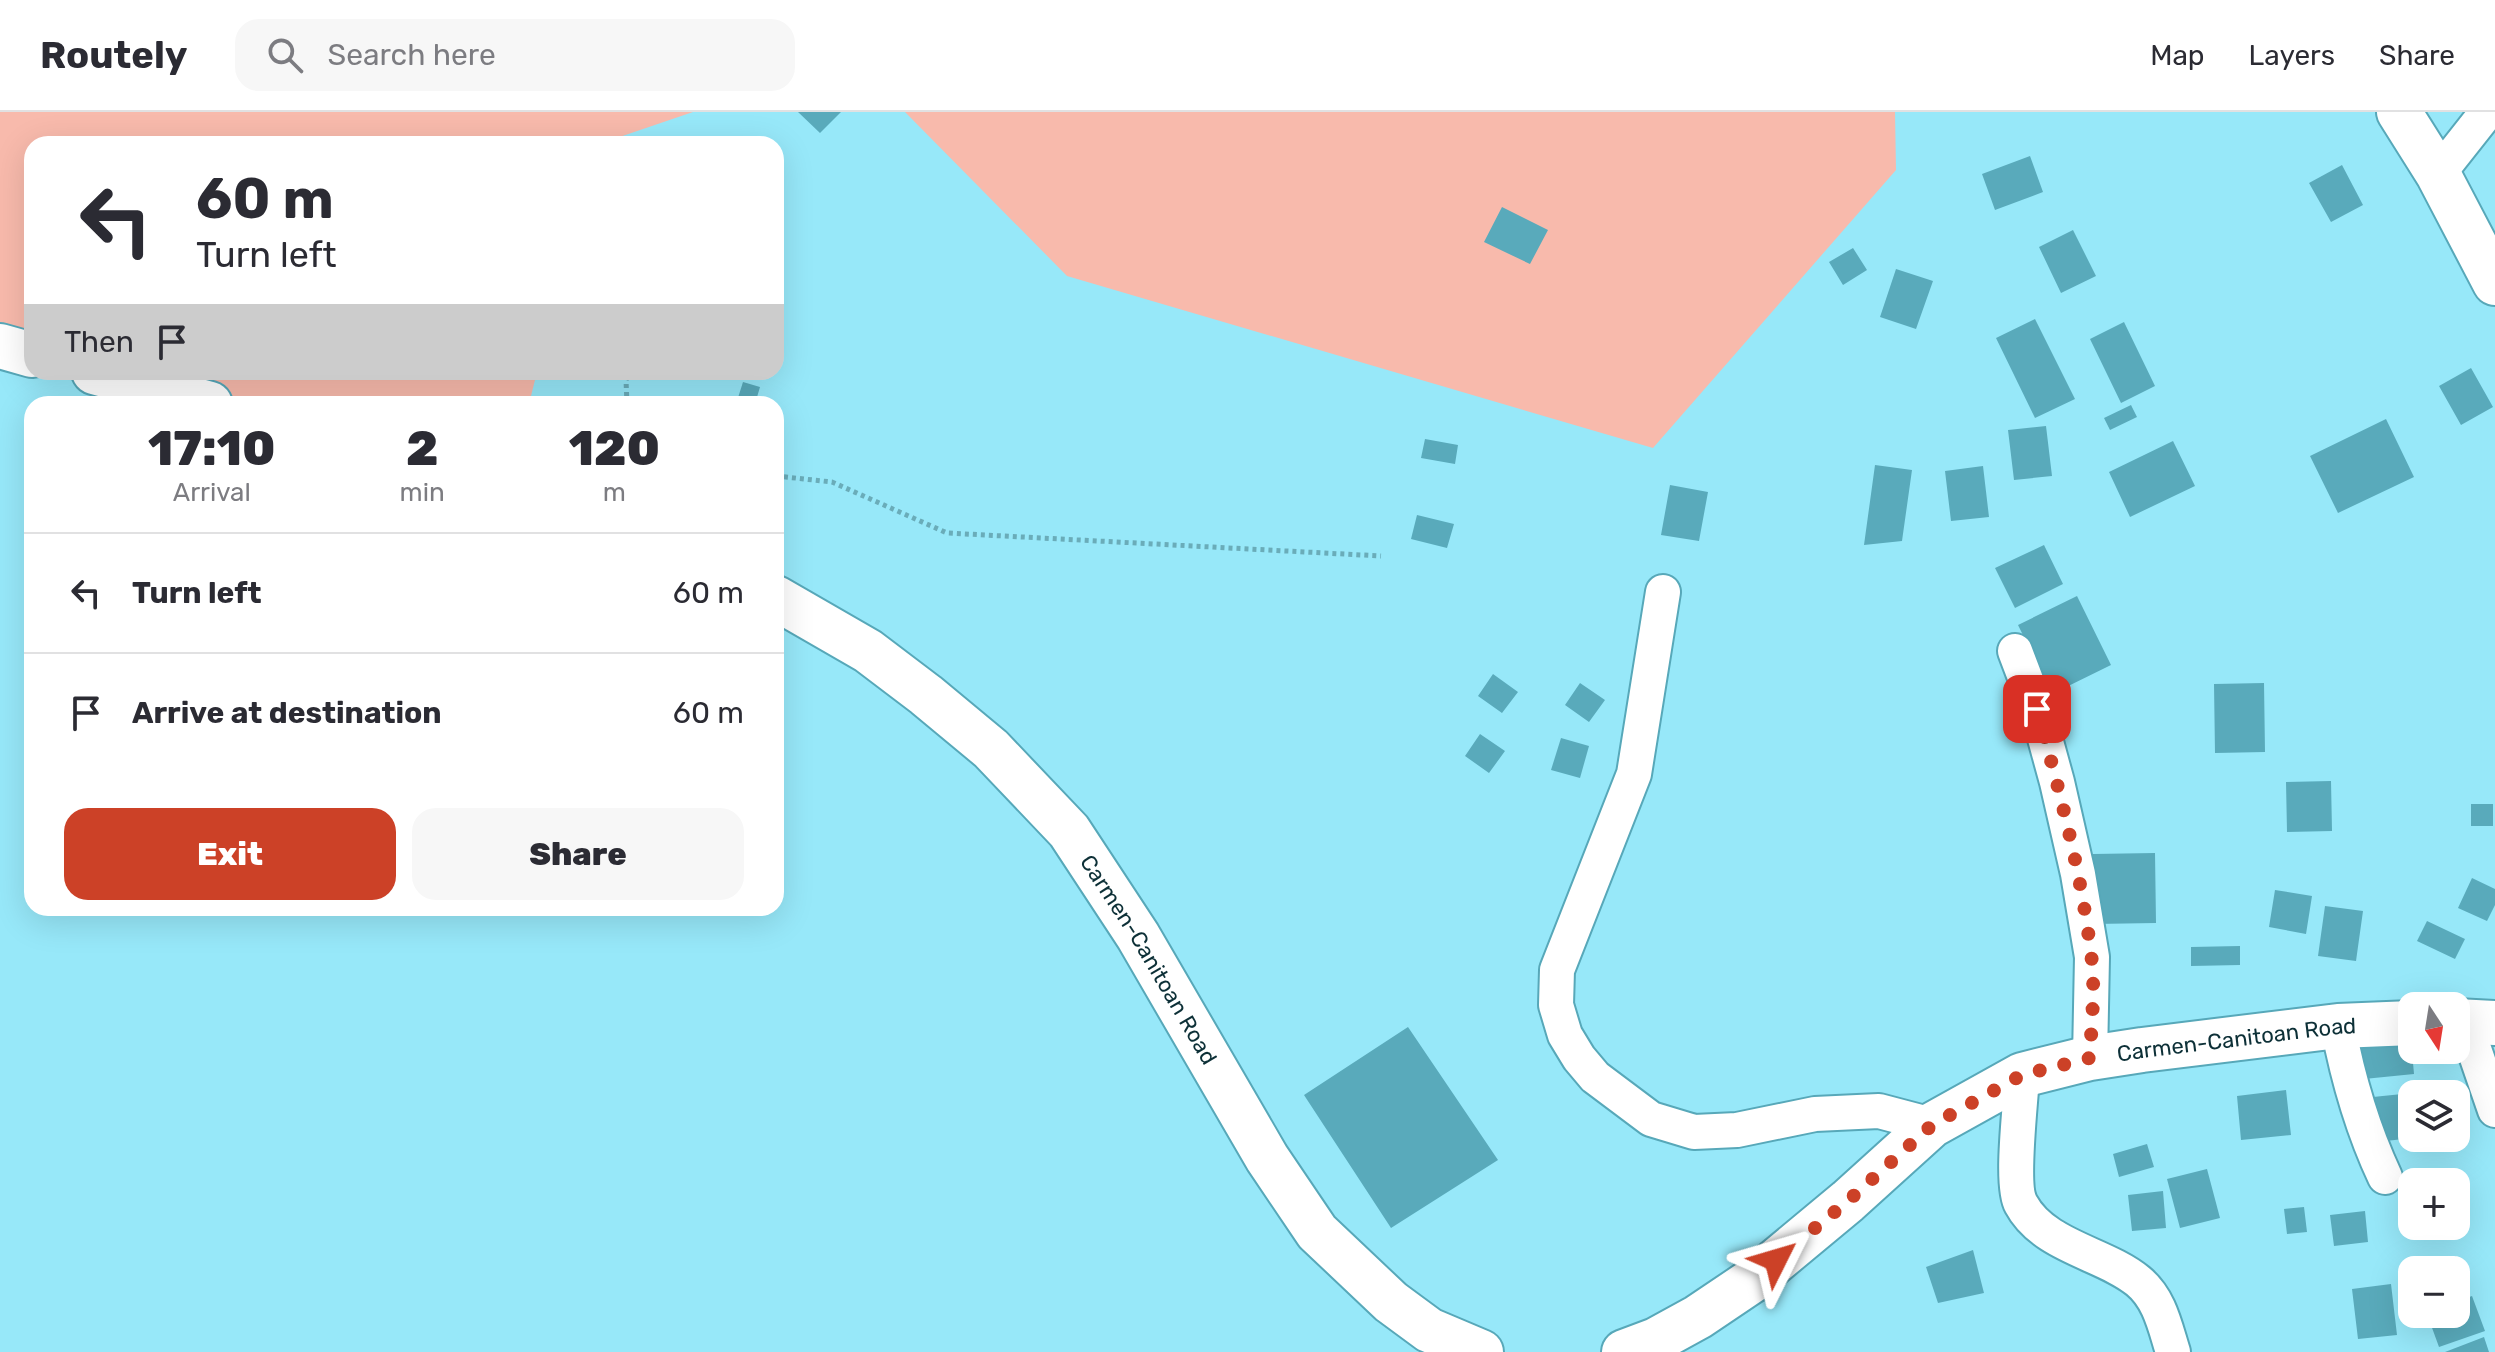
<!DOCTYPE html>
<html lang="en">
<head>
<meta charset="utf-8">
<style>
  body { margin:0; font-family:Rubik,sans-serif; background:#f7f7f7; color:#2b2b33; height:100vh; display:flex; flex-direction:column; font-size:30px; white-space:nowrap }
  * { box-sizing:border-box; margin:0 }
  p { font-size:26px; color:#7c7c81 }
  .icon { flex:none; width:44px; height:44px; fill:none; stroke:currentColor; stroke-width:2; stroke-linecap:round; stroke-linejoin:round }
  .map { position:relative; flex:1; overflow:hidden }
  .sheet { position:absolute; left:24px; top:284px; width:760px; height:520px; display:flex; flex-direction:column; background:#fff; border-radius:24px; box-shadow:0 8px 32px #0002 }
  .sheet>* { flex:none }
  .hud { position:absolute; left:24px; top:24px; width:760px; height:244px; border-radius:24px; box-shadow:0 8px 32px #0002; background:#fff; color:#2b2b33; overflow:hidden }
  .needle { width:52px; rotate:168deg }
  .buttons { position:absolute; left:2398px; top:880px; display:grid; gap:16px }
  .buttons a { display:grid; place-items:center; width:72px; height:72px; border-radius:16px; background:#fff; box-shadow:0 8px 32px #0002; font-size:40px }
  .pin { position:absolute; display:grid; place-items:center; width:68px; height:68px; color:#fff; margin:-34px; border-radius:16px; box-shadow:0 4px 12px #0006 }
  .me { position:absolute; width:88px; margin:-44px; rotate:50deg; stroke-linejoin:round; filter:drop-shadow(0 0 6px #0008) }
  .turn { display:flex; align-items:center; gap:28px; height:168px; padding:0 40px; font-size:36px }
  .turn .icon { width:104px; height:104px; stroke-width:2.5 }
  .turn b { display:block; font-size:56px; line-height:68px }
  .then { display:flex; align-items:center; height:76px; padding:0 40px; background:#0003; gap:16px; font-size:30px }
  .eta { display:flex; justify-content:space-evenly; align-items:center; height:136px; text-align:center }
  .eta b { font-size:48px; font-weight:800; line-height:56px }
  .primary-button { display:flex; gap:16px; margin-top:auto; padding:16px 40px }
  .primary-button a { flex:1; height:92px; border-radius:24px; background:#cc4127; color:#fff; font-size:32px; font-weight:800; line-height:92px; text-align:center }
  .primary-button a+a { background:#f7f7f7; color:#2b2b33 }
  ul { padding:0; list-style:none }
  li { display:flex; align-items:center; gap:24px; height:120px; padding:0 40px; border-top:2px solid #e1e1e2 }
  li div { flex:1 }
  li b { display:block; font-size:30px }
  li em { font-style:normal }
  header { display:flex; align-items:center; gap:48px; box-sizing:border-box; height:112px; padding:0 40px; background:#fff; border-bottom:2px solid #e1e1e2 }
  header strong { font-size:38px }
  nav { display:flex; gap:44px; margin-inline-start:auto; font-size:28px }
  .search { width:560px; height:72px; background:#f7f7f7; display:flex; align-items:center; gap:20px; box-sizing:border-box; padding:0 28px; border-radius:24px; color:#7c7c81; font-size:30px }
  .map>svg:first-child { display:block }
  .green { fill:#f8baac }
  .building { fill:#59aabb }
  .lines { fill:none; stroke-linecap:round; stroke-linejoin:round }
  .minor-casing { stroke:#57a8b9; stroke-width:38 }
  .tertiary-casing { stroke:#57a8b9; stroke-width:48 }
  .secondary-casing { stroke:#57a8b9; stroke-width:48 }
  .path { stroke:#6aacb9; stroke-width:5; stroke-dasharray:4 4; stroke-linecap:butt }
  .minor { stroke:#fff; stroke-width:34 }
  .tertiary { stroke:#fff; stroke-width:44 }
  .secondary { stroke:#fff; stroke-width:44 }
  .route { stroke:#cc4127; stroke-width:14; stroke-dasharray:0 25.2 }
  .labels { text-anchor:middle; stroke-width:7; stroke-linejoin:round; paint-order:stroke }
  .street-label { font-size:22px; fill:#0d3037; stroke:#97e8f9 }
</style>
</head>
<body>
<header>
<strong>Routely</strong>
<div class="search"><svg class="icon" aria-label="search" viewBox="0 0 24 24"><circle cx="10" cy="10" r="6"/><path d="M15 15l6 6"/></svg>Search here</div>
<nav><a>Map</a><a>Layers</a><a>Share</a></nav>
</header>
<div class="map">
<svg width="2495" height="1240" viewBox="0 0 2495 1240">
  <rect width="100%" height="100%" fill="#97e8f9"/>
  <path class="green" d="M0,0H693L599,32H32V242L0,233Z
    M905,0H1895L1896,58L1653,336L1067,164Z
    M92,260H537L529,292H201Z"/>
  <path class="building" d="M798,0H841L820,21Z
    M2030,44L2043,80L1995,98L1982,62Z
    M2342,53L2363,93L2331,110L2309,71Z
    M1502,95L1548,118L1530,152L1484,130Z
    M2073,118L2096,164L2061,181L2039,135Z
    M1853,136L1867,158L1843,173L1829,150Z
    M1896,157L1933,169L1916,217L1880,205Z
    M2035,207L2075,287L2035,306L1996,226Z
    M2124,210L2155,274L2121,291L2090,227Z
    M2471,256L2493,295L2461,313L2439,274Z
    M743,270L760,275L755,292H736Z
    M2131,293L2137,305L2110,318L2104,306Z
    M2386,307L2414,365L2338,401L2310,344Z
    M2046,314L2052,364L2014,368L2008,318Z
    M1425,327L1458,333L1455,352L1421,346Z
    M2173,329L2195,374L2130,405L2109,360Z
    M1875,353L1912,358L1902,429L1864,433Z
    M1983,354L1989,405L1951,409L1945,359Z
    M1670,373L1708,380L1699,429L1661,423Z
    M1417,403L1454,412L1447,436L1411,427Z
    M2044,433L2063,472L2015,496L1995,456Z
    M2077,484L2111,553L2052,582L2018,513Z
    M1493,562L1518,580L1502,601L1478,584Z
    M1580,571L1605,588L1589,610L1565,593Z
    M2264,571L2265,640L2215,641L2214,572Z
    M1480,622L1505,639L1489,661L1465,644Z
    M1561,626L1589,634L1580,666L1551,658Z
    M2331,669L2332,719L2287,720L2286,670Z
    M2471,692H2493V714H2471Z
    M2155,741L2156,811L2094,812L2093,742Z
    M2472,766L2495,777V793L2487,809L2458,796Z
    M2275,778L2312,784L2306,822L2269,815Z
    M2325,794L2363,799L2356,849L2318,844Z
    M2427,809L2465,827L2455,847L2417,829Z
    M2240,834V853L2191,854V835Z
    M1408,915L1498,1048L1391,1116L1304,983Z
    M2410,917L2414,962L2364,967L2360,922Z
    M2286,978L2291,1023L2241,1028L2237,984Z
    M2412,981V1026L2377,1030L2373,985Z
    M2147,1032L2154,1055L2119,1065L2113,1042Z
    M2207,1057L2220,1106L2180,1116L2167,1067Z
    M2163,1079L2166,1116L2132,1119L2128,1083Z
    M2304,1095L2307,1120L2287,1122L2284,1097Z
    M2365,1099L2368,1130L2334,1134L2330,1103Z
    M1973,1138L1984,1181L1938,1191L1926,1155Z
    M2456,1144L2468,1178L2456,1182V1158H2419Z
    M2391,1172L2397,1223L2358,1227L2352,1177Z
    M2472,1184L2485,1219L2439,1235L2427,1202H2456V1190Z
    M2484,1225L2489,1240H2445Z"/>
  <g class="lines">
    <g class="minor-casing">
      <path id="minor" d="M2438,62L2487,0
        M1663,480L1634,662L1557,858L1556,893L1565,923L1579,946L1595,965L1651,1007L1694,1020L1737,1018L1815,1002L1879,999L1932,1013
        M2015,539L2037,597L2057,670L2078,762L2092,845L2090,946
        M2464,908L2495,998
        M2338,914C2348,967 2362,1016 2385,1065
        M2022,963C2021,989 2010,1073 2021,1092C2044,1135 2104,1141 2138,1169C2160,1187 2165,1215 2173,1240"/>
    </g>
    <g class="tertiary-casing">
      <path id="tertiary" d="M2399,0L2438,62L2495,171"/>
    </g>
    <g class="secondary-casing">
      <g id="secondary">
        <path d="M0,234L32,243"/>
        <path d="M94,260L210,292"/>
        <path id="s1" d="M776,486L868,539L926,583L991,637L1069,719L1138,824L1267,1046L1317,1120L1391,1190L1429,1218L1481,1240"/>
        <path d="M2456,909L2495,911"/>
        <path id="s2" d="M1624,1240L1656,1228L1698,1205L1753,1168L1848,1089L1932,1013L2022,963L2090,946L2142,938L2338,914L2412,911"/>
      </g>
    </g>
    <path class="path" d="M627,292L626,268L629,260
      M776,364L832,370L947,421L1381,444"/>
    <use href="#minor" class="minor"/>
    <use href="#tertiary" class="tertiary"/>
    <use href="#secondary" class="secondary"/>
  </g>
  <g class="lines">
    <path class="route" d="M1776,1148L1848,1089L1932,1013L2022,963L2090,946C2091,912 2096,876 2091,842C2081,759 2059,677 2037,597"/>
  </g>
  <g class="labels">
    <g class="street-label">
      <text dy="8" stroke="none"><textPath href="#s1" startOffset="528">Carmen-Canitoan Road</textPath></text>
      <text dy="8" stroke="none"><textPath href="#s2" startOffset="706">Carmen-Canitoan Road</textPath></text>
    </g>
  </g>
</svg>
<div class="buttons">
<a><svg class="needle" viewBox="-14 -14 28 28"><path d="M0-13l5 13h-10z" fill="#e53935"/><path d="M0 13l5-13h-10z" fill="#7c7c81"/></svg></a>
<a><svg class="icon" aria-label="layers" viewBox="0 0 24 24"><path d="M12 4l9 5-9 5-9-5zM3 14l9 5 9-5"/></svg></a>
<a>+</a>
<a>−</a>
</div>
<div class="pin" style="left:2037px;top:597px;background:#d93025"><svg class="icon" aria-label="arrive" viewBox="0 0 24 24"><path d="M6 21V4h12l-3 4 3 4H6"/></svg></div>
<svg class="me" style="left:1776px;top:1148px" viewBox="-20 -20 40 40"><path d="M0-17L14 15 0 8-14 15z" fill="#cc4127" stroke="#fff" stroke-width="4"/></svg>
<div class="hud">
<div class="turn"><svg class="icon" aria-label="left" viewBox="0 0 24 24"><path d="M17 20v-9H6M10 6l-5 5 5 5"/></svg><div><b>60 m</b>Turn left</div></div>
<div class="then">Then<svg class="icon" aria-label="arrive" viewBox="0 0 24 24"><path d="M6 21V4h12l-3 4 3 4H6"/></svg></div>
</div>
<section class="sheet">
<div class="eta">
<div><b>17:10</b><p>Arrival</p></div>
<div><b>2</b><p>min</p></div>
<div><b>120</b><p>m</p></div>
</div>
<ul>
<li><svg class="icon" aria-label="left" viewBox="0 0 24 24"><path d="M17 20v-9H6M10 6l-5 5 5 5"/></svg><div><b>Turn left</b></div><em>60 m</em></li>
<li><svg class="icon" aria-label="arrive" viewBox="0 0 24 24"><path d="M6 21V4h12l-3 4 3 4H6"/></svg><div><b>Arrive at destination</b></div><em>60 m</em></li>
</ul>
<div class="primary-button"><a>Exit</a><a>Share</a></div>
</section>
</div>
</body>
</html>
